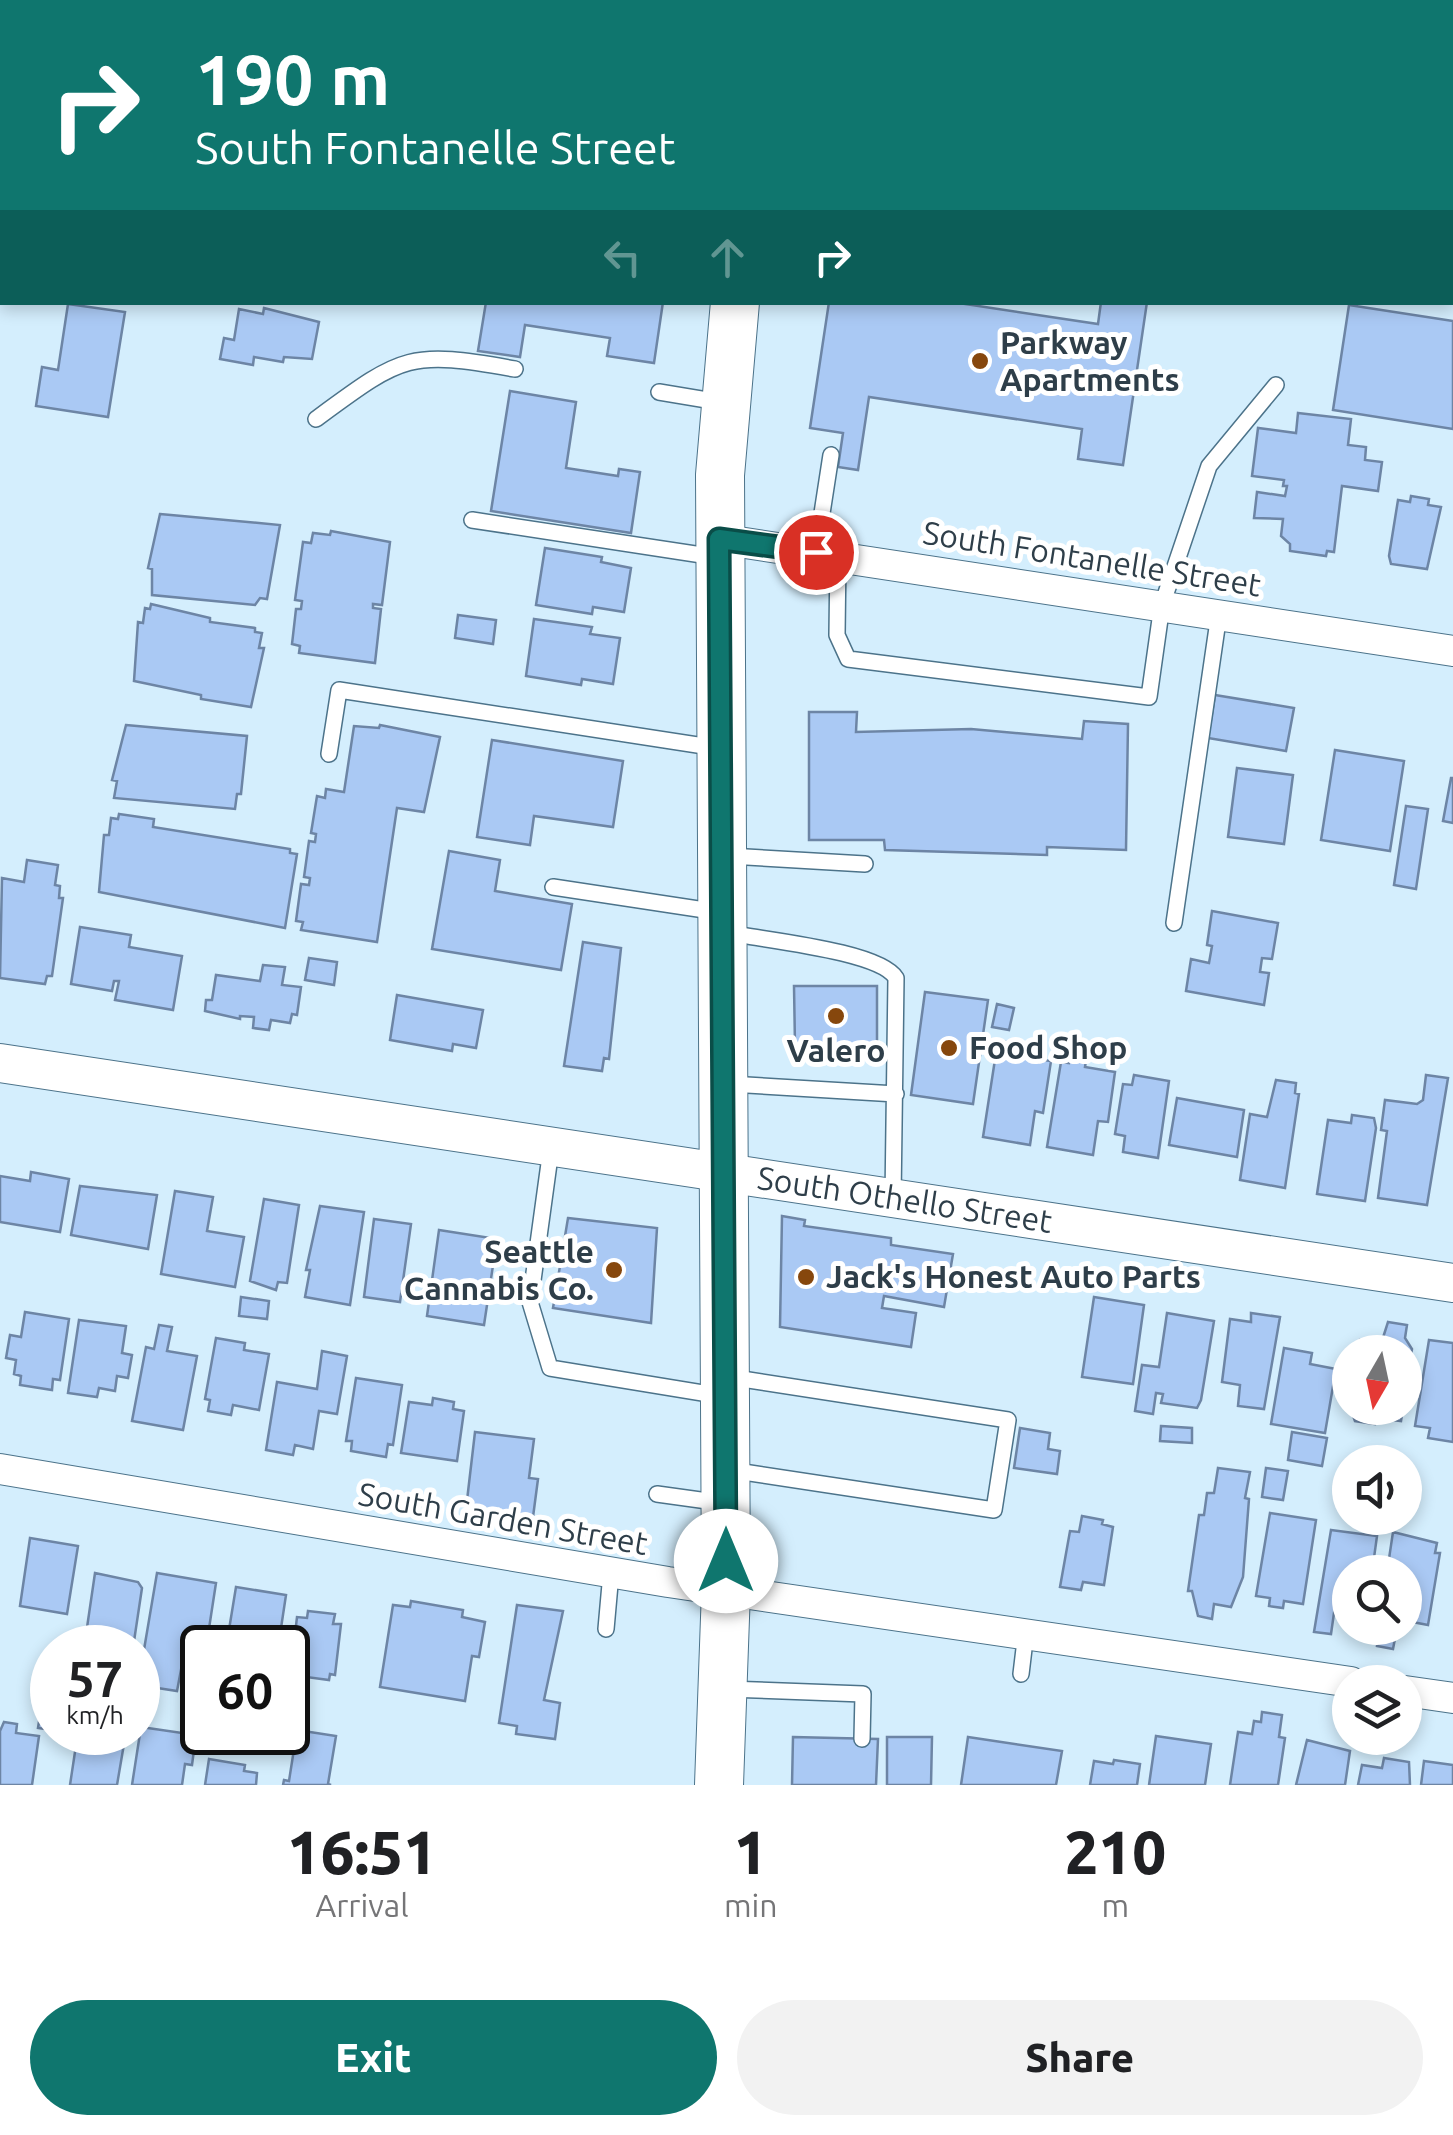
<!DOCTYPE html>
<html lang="en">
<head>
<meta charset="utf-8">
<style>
  body { margin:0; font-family:Ubuntu,sans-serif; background:#f2f2f2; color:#202124; height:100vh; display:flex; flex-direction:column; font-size:38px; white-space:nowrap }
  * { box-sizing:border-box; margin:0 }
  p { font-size:32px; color:#757577 }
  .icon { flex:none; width:55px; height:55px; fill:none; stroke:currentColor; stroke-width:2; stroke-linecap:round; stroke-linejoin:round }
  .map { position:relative; height:1785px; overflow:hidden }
  .details { display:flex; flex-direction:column; background:#fff; flex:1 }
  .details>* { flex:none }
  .top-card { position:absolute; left:0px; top:0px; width:1455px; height:305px; box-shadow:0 5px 15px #0003; background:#0f766e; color:#fff; overflow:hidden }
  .needle { width:65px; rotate:189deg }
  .tools { position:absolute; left:1332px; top:1335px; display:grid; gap:20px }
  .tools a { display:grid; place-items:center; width:90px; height:90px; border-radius:50%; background:#fff; box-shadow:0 5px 15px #0003; font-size:50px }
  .speed { position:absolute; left:30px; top:1625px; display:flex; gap:20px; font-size:50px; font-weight:700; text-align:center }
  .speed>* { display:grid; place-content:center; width:130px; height:130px; border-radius:50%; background:#fff; box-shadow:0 5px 15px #0003; line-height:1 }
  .speed small { font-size:25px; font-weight:400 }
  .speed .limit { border:5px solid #111; border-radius:15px; background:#fff; color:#111 }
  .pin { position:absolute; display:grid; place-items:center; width:85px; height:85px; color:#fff; margin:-42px; border:5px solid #fff; border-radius:50%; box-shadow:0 2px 10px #0007 }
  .me { position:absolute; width:110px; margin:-55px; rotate:0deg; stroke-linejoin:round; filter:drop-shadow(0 0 8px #0008) }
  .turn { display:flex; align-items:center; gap:35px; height:210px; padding:0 30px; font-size:45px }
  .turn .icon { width:130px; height:130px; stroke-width:2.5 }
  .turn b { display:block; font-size:70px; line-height:85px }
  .lanes { display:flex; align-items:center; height:95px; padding:0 30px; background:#0003; justify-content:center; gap:50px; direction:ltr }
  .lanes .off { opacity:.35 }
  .eta { display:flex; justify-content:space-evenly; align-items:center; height:170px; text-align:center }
  .eta b { font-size:60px; font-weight:800; line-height:70px }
  .action { display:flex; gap:20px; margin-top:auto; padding:20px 30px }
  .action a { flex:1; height:115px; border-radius:60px; background:#0f766e; color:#fff; font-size:40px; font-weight:800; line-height:115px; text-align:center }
  .action a+a { background:#f2f2f2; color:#202124 }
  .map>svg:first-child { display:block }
  .building { fill:#aac9f4; stroke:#6d85a5; stroke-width:2.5 }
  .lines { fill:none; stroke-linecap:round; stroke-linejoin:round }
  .service-casing { stroke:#4c738a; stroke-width:18 }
  .minor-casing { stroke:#4c738a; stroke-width:32 }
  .tertiary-casing { stroke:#4c738a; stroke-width:40 }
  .primary-casing { stroke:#4c738a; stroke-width:50 }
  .service { stroke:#fff; stroke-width:15 }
  .minor { stroke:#fff; stroke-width:30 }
  .tertiary { stroke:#fff; stroke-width:38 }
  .primary { stroke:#fff; stroke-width:48 }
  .route-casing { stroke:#0a4d48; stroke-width:25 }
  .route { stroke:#0f766e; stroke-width:18 }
  .poi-dot { fill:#86470d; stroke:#fff; stroke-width:4 }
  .labels { text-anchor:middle; stroke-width:10; stroke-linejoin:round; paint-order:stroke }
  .poi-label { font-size:32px; font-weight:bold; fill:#2e3e49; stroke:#fff; text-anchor:start }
  .street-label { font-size:32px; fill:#2e3e49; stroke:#fff }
</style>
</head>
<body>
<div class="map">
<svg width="1453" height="1785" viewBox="0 0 1453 1785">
  <rect width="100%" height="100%" fill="#d4eefd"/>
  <path class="building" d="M874,0H1009L874,2Z
    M486,302H663L654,363L607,356L610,338L525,325L520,357L478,351Z
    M829,302H952L1098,324L1101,302H1147L1123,465L1078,459L1082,429L869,397L858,470L838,467L843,433L810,428Z
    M68,304L125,312L108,417L36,406L42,367L58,370Z
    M1349,305L1453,321V429L1333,410Z
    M264,308L319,322L312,359L284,357L283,362L254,357L253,365L220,359L224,338L234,340L239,309L263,314Z
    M510,391L576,402L566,468L618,476L619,469L640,472L631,533L491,511Z
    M1298,413L1351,419L1348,445L1366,447L1365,460L1382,462L1378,491L1342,486L1334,552L1327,551L1326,556L1290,551V544L1281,536L1283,519L1254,518L1257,492L1285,496L1287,486H1283L1284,480L1252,476L1258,428L1296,433Z
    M1411,496L1429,499L1428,505L1441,507L1427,569L1391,564L1389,556L1398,500L1410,502Z
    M160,514L280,525L267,599L260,598L255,605L152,595V569L148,568Z
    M331,531L390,542L382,605L373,604V608L381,609L375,663L299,653L300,646L292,644L296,609H301L302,601L295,600L303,542L311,543L313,533L330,535Z
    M545,548L602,557L601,562L631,568L624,612L593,607L592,614L536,605Z
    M151,604L210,618V622L255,628V632L262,633L259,648H264L251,707L201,699V695L134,681L138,622L143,623L145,608L150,609Z
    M458,615L496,620L493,644L455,638Z
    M534,619L592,627L590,634L620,638L613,684L582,679L581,685L526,676Z
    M1215,695L1294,708L1286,751L1208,738Z
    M809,712H857L856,732L971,729L1082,739L1084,721L1128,724L1126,850L1047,847V855L885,850L884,840H809Z
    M126,725L247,736L241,794H237L235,809L114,798L117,781L112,780Z
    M380,725L440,737L424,812L397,808L377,942L301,930L303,922L296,921L301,884L309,885L310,878L304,877L309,841L315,842L316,834L311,833L317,796L325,798L326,789L344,792L354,726L379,728Z
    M492,740L623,761L613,827L534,816L530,845L477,837Z
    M1335,750L1404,761L1390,851L1321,840Z
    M1237,768L1293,775L1284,844L1228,837Z
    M1451,778H1453V823L1443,821Z
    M1406,806L1428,809L1416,889L1394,885Z
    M119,814L154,819L153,827L290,849V853L297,854L285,928L99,892L104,835H109L111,818L118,819Z
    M449,851L500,860L495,891L572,904L561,970L432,949Z
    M27,860L58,865L55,885L60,886L59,898H63L52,976H47L45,984L0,978L2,878L24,882Z
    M1212,911L1278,923L1272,959L1262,958L1260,972L1269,973L1264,1005L1186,991L1191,959L1209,963L1212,946L1207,945Z
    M80,927L131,935L129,947L182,956L173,1010L115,1000L119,981H114L112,991L71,984Z
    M583,942L621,948L609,1059L604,1058L602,1071L564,1066Z
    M309,958L337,962L334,985L305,980Z
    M263,965L285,967L282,985L301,987L297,1015L292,1014L290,1023L271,1020L269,1030L253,1028L254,1017L240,1016V1019L205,1011L206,1000H212L216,975L260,981Z
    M794,986H877V1045L795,1046Z
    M925,992L988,1000L973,1104L911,1095Z
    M397,995L483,1010L476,1048L453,1044L452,1051L390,1040Z
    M997,1004L1014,1008L1009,1030L992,1027Z
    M1006,1042L1023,1044L1021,1057L1051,1061L1043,1113L1035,1111L1030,1145L983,1137L996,1053L1004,1054Z
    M1071,1051L1087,1054L1085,1067L1115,1072L1108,1122L1098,1121L1093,1155L1047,1147L1061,1062L1069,1063Z
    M1134,1075L1169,1081L1158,1158L1123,1152L1125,1136L1115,1134L1123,1084L1132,1085Z
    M1426,1075L1448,1078L1427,1205L1378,1198L1387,1131L1381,1130L1385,1100L1417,1104L1423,1100Z
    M1276,1080L1296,1083L1295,1093L1299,1094L1285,1188L1240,1180L1250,1114L1267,1117Z
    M1177,1098L1244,1110L1237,1157L1169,1145Z
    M1352,1115L1374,1118L1376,1128L1365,1201L1317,1194L1328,1120L1351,1123Z
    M31,1172L69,1179L60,1232L0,1222V1176L30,1181Z
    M80,1186L157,1195L148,1249L71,1235Z
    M175,1191L213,1197L207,1231L244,1237L235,1287L161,1274Z
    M264,1199L299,1205L287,1283L278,1282L276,1290L250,1281Z
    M320,1206L364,1212L350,1305L305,1297L310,1270H306Z
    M782,1216L805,1220L804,1226L891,1238V1245L953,1254L944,1307L884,1296L882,1308L916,1313L911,1347L780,1327Z
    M568,1218L657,1228L651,1323L553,1308Z
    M374,1219L411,1224L400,1302L364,1297Z
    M439,1230L497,1239L484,1325L427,1316Z
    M241,1297L269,1301L267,1319L239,1316Z
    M1094,1297L1144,1305L1133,1384L1082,1377Z
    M25,1312L69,1319L60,1380L53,1379L52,1390L20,1385L21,1376L14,1374L16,1360L6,1358L10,1335L21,1337Z
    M1167,1313L1214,1321L1201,1400L1197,1408L1161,1403L1163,1394L1156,1393L1153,1414L1135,1411L1142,1365L1159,1367Z
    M1251,1313L1280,1317L1264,1409L1238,1406L1240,1385L1222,1382L1230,1319L1251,1322Z
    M79,1320L126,1326L122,1353L132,1355L128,1378L117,1376L115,1391L99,1388L97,1397L68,1393Z
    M1388,1322L1407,1325L1405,1338L1412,1349L1405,1393V1352H1358L1360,1340L1381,1344Z
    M159,1325L172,1327L167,1351L197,1356L183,1430L132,1421L146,1347L154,1349Z
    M216,1338L245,1343L244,1350L269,1354L259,1410L233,1405L231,1415L208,1411L210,1400L205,1399Z
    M1429,1340L1453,1343V1442L1428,1438L1430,1428L1415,1426Z
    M1284,1348L1312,1353L1310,1364L1336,1369L1325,1433L1271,1424Z
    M322,1351L347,1356L337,1414L319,1411L313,1449L295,1445L293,1455L266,1450L277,1382L317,1389Z
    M356,1378L402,1385L393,1445L388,1444L386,1457L351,1451L352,1441H346Z
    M433,1398L454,1402L453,1409L464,1411L457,1461L401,1453L409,1402L432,1405Z
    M1350,1408H1403L1401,1421L1376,1418L1375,1424L1355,1421Z
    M1161,1426L1192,1428V1443L1160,1441Z
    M1020,1428L1050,1433L1048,1449L1060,1451L1057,1474L1014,1468Z
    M475,1432L534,1439L529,1478L538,1479L533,1517L466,1509Z
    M1292,1432L1327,1438L1322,1466L1288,1460Z
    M1218,1468L1250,1472L1245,1498L1249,1499L1243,1577L1231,1607L1214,1604L1212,1619L1198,1616L1192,1591H1188L1199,1515H1204L1207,1493H1214Z
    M1266,1468L1288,1471L1283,1500L1262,1497Z
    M1270,1513L1316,1520L1303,1604L1284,1601L1283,1608L1269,1606L1270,1598L1256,1596Z
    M1082,1516L1103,1520L1102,1524L1113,1527L1104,1585L1083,1582L1081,1590L1060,1587L1070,1531L1079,1532Z
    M1331,1530L1377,1536L1373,1565H1368L1367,1572H1350V1618L1334,1613L1331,1634L1314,1632Z
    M1393,1532L1437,1543L1435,1553H1440L1428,1625L1407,1621L1405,1627V1572H1387Z
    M30,1538L78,1546L67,1614L20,1606Z
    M95,1573L138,1582L142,1588L133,1648H84Z
    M157,1573L216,1583L206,1648H202V1673L181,1670L177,1691L138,1685Z
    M236,1587L286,1595L278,1648H226Z
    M411,1601L463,1610L462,1617L485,1622L479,1657L472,1656L465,1701L380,1687L393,1605L410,1607Z
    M517,1605L563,1611L544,1700L560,1703L555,1739L516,1734L517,1726L499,1723Z
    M308,1611L335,1614L333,1624H341L335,1675L330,1674L329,1680L306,1677V1670L291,1668L297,1617L307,1618Z
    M1380,1628H1397L1393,1649L1377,1646Z
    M43,1696L52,1698V1730L38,1728Z
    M1262,1712L1282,1715L1279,1737L1285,1738L1278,1785H1230L1238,1732L1252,1734L1254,1721L1261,1722Z
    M4,1722L17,1724L16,1733L39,1736L32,1785H0V1731Z
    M141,1727L196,1735L192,1765L185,1764L182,1785H132Z
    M297,1730L336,1736L328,1784L331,1785H283L284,1780L289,1781Z
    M78,1732H119V1737L125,1738L117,1785H70Z
    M1156,1736L1211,1744L1205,1785H1149Z
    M793,1737L878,1739L876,1785H792Z
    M887,1737H932L931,1785H887Z
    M968,1737L1062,1751L1056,1785H961Z
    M1307,1740L1350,1751L1345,1785H1296Z
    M1384,1758L1409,1762L1410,1785H1358L1362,1765L1382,1768Z
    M209,1759L245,1765L244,1771L257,1773L256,1785H205Z
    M1114,1760L1140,1764L1137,1785H1090L1094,1761L1113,1764Z
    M1424,1761L1453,1765V1785H1421Z"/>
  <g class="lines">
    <g class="service-casing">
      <path id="service" d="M1023,2V0
        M1280,2L1281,0
        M659,392L719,402
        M316,419C403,355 408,350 515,369
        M472,520L715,557
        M816,552L831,455
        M838,555L837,635L848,659L1149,697L1162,605L1209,466L1276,385
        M329,754L339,690L717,748
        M729,856L865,864
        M553,887L718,912
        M1174,923L1219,614
        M730,933C763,940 880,951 896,978L893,1198
        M730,1084L896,1094
        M551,1149L530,1302L550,1368L721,1396
        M729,1377L1008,1420L994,1510L730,1470
        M657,1494L722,1503
        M606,1629L611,1573
        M1021,1674L1026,1632
        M727,1689L863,1694L862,1739"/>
    </g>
    <g class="minor-casing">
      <path id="minor" d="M719,539L1453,651
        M0,1469L668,1582L1351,1682
        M1405,1691L1453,1698"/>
    </g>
    <g class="tertiary-casing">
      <g id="tertiary">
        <path id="s1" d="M0,1063L1453,1283"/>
      </g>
    </g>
    <g class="primary-casing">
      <path id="primary" d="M780,2V0
        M719,1785L726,1590L720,475L735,302"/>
    </g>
    <use href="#service" class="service"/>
    <use href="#minor" class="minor"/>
    <use href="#tertiary" class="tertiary"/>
    <use href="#primary" class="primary"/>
  </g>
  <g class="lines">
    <g class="route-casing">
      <path id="route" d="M726,1561L719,539L816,552"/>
    </g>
    <use href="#route" class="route"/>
  </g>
  <g class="poi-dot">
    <circle cx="980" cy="361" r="10"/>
    <circle cx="836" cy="1016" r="10"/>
    <circle cx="949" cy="1048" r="10"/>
    <circle cx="614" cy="1270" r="10"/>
    <circle cx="806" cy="1277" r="10"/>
  </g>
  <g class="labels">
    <g class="poi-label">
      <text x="1000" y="354">Parkway<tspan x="1000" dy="37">Apartments</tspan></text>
      <text x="969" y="1059">Food Shop</text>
      <text x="836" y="1062" text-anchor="middle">Valero</text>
      <text x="594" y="1263" text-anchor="end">Seattle<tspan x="594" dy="37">Cannabis Co.</tspan></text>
      <text x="826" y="1288">Jack's Honest Auto Parts</text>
    </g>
    <g class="street-label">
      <text transform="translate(1092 559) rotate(9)" y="11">South Fontanelle Street</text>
      <text dy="11" stroke="none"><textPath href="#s1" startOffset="915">South Othello Street</textPath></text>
      <text transform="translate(503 1519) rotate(10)" y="11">South Garden Street</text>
    </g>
  </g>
</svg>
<div class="tools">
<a><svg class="needle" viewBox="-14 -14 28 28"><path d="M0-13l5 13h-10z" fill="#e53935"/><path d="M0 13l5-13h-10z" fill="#757577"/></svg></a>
<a><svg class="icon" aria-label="sound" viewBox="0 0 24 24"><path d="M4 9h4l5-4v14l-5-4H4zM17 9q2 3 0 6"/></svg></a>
<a><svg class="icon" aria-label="search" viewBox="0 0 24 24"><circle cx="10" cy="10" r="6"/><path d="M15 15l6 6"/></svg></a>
<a><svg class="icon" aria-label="layers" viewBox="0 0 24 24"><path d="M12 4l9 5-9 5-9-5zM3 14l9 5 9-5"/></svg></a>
</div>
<div class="speed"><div>57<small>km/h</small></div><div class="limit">60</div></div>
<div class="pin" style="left:816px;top:552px;background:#d93025"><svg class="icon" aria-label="arrive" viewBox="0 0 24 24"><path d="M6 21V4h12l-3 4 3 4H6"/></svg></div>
<svg class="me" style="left:726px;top:1561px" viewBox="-20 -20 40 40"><circle r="19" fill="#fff"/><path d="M0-13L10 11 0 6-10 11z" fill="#0f766e"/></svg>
<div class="top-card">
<div class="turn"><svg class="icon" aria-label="right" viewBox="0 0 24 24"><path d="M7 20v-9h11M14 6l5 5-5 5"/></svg><div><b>190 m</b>South Fontanelle Street</div></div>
<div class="lanes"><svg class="icon off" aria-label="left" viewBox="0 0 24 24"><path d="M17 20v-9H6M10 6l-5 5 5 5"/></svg><svg class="icon off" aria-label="ahead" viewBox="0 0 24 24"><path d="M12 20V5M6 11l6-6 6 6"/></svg><svg class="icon" aria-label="right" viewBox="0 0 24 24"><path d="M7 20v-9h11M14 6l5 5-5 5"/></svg></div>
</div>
</div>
<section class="details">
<div class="eta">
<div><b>16:51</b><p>Arrival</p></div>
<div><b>1</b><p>min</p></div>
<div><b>210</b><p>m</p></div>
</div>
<div class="action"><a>Exit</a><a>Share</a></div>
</section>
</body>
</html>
